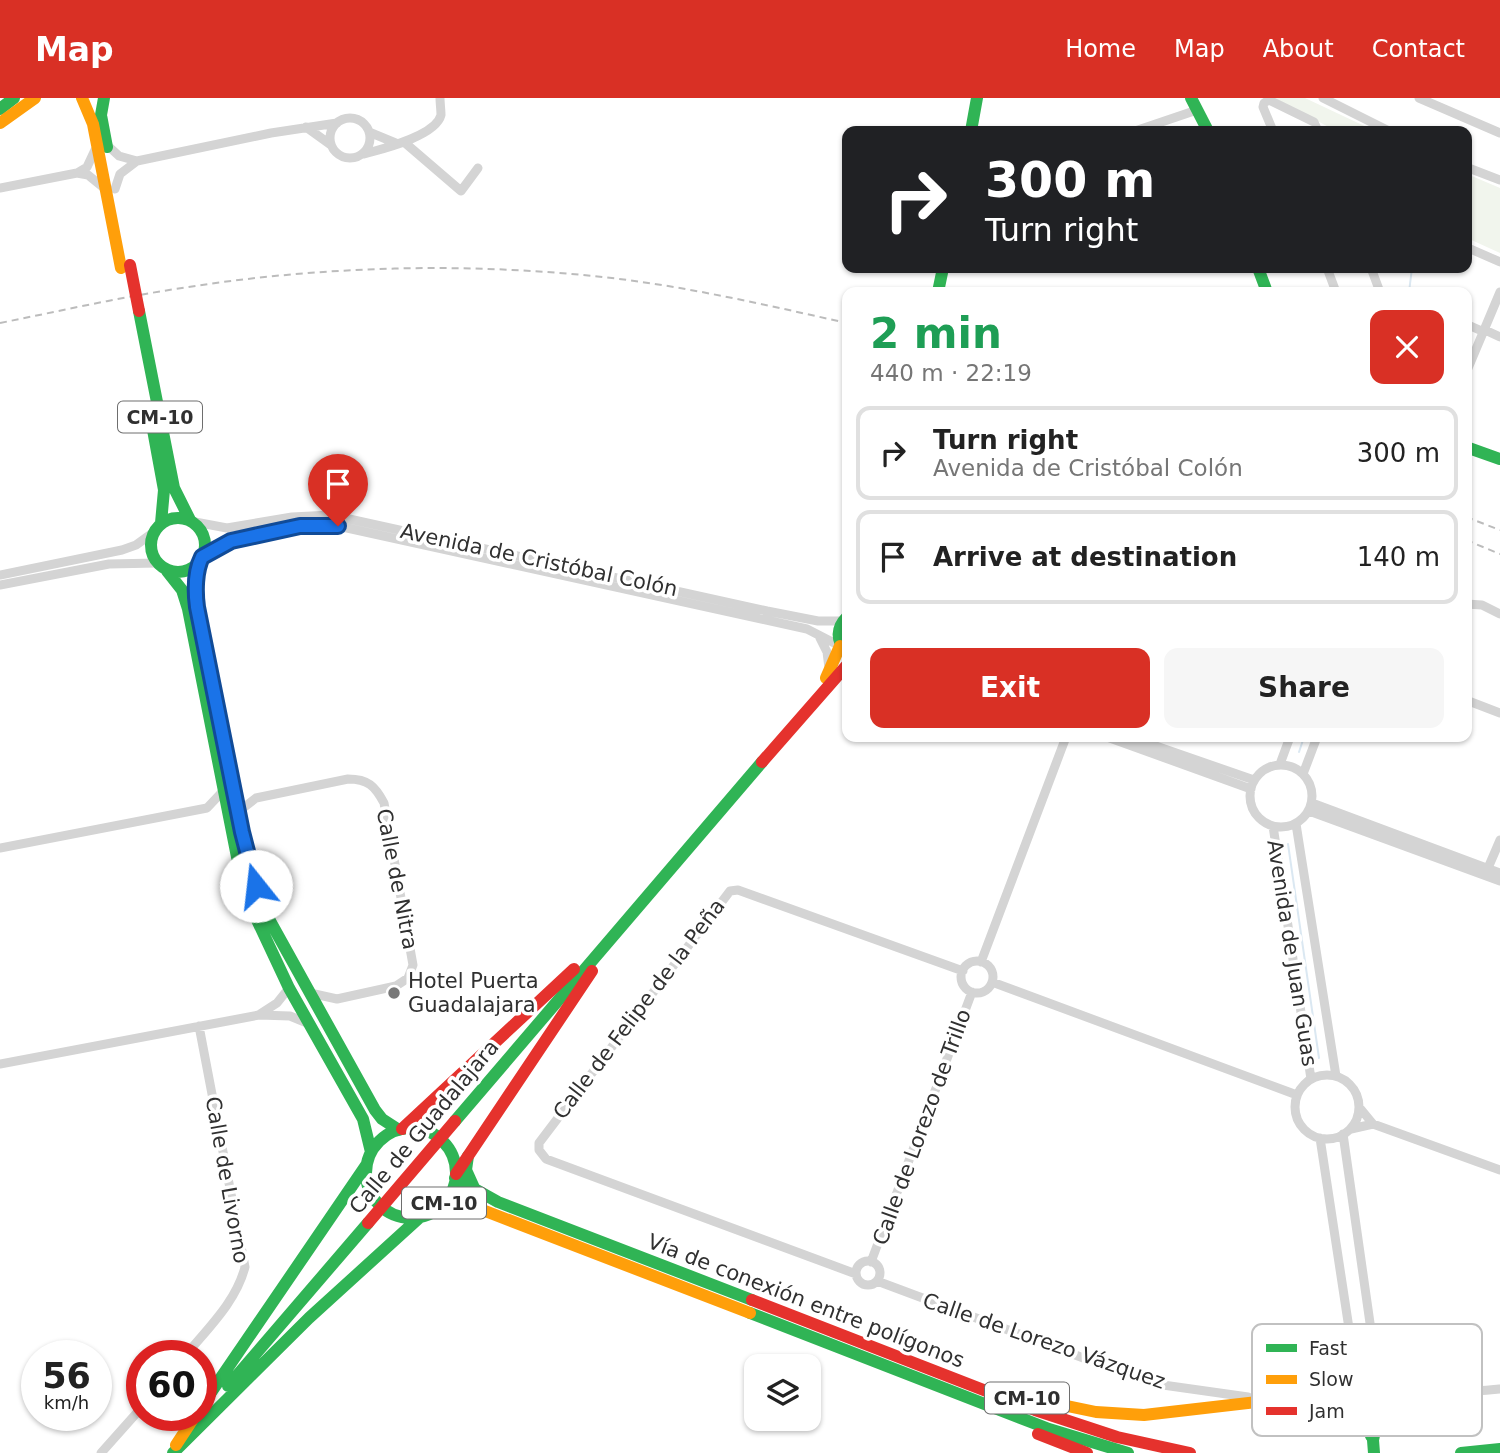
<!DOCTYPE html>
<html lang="en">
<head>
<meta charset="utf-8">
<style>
  body { margin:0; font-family:"DejaVu Sans",sans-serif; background:#f6f6f6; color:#222; height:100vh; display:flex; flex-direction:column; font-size:26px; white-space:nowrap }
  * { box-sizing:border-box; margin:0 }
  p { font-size:23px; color:#767676 }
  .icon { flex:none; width:38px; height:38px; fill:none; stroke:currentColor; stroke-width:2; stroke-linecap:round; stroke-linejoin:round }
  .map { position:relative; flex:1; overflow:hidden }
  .sheet { position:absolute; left:842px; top:189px; width:630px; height:455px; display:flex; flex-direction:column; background:#fff; border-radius:14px; box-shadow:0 2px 5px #0004 }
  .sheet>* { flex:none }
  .banner { position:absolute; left:842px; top:28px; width:630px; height:147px; border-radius:14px; box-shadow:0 2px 5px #0004; background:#202124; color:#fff; overflow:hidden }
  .controls { position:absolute; left:744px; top:1256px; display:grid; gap:14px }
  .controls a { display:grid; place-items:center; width:77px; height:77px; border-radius:14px; background:#fff; box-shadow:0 2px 5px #0004; font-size:35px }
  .speed { position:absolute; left:21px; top:1242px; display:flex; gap:14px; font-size:35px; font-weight:700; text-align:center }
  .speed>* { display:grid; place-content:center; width:91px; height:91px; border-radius:50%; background:#fff; box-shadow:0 2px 5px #0004; line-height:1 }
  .speed small { font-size:18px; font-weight:400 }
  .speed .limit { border:10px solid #d22; background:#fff; color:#111 }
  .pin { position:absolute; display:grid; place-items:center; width:60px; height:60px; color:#fff; margin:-72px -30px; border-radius:50% 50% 50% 0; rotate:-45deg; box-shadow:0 0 7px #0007 }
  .pin .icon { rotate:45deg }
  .me { position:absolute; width:77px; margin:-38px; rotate:344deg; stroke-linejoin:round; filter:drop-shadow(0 0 5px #0008) }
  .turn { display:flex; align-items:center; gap:24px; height:147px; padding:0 28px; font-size:32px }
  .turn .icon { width:91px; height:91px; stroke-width:2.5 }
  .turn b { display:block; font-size:49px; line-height:60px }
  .round { display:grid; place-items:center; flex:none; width:74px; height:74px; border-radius:14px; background:#f6f6f6 }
  .summary { display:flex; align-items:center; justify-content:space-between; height:119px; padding:0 28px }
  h1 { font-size:42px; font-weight:700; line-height:52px; color:#1e9e55 }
  .cta { display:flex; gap:14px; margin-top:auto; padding:14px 28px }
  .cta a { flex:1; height:80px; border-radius:14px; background:#d93025; color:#fff; font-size:28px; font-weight:700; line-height:80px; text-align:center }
  .cta a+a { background:#f6f6f6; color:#222 }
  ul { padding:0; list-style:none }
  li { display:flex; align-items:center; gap:21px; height:94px; margin:0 14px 10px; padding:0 14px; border:4px solid #e0e0e0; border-radius:14px }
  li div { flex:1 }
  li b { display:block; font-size:26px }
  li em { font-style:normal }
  header { display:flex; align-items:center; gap:42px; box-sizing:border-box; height:98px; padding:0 35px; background:#d93025; color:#fff }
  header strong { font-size:33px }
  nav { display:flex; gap:38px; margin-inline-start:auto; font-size:24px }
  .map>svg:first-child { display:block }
  .green { fill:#f1f5ed }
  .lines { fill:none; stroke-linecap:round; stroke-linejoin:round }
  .stream { stroke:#dbe8f2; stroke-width:2 }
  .street { stroke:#d4d4d4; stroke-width:9 }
  .fast { stroke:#30b455; stroke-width:12 }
  .slow { stroke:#ff9f0a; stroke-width:12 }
  .jam { stroke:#e5322d; stroke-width:12 }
  .rail { stroke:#bcbcbc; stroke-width:2; stroke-dasharray:7 5; stroke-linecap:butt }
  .jam-bridge { stroke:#e5322d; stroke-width:12 }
  .route-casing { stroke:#114b97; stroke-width:18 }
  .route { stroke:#1a73e8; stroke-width:12 }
  .poi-dot { fill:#787878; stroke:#fff; stroke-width:2.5 }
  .labels { text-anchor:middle; stroke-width:7; stroke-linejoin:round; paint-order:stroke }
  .shield { fill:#fff; stroke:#6e6e6e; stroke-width:2 }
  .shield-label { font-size:19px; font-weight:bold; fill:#303030 }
  .street-label { font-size:21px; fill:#303030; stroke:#fff }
  .poi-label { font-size:21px; fill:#303030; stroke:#fff; text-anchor:start }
  .key { fill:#fff; stroke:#c1c1c1; stroke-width:2 }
  .key-label { font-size:19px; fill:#303030 }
</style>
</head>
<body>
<header>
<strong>Map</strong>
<nav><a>Home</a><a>Map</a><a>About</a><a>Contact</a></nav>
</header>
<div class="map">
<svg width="1500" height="1355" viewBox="0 0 1500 1355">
  <rect width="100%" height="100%" fill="#fff"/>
  <path class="green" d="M1275,0H1305L1375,33H1336Z
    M1467,76L1500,90V155L1467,140Z"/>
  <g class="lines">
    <path class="stream" d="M1409,194L1412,170
      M1299,654L1304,639
      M1288,746L1319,960"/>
    <path class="street" d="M1323,0L1389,33
      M1419,0L1500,35
      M330 40a20 20 0 1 1 40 0a20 20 0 1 1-40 0Z
      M306,29L331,47
      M1135,33L1197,12
      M1273,33L1263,9L1264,5L1269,2L1314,24L1318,33
      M369,34L398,46
      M404,44L461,93L478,70
      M106,46L119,58L137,63L120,76L115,91
      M95,52L87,69L77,75L88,77L104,90
      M364,56C382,51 436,38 441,17C441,12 440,5 440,0
      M137,63L271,35L337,25
      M1466,69L1500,82
      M0,90L77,75
      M1466,149L1500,164
      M1327,170L1336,194
      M1371,170L1380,194
      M1466,226L1484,234
      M1485,232L1500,239
      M1466,275L1500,194
      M195,424L227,430L292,419L331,417L767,513L818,523H842
      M202,459L231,443L300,428H338L807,531L840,548
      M0,477L122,452L136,447L154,434
      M0,487L109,466L157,465
      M1466,506L1482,507L1500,516
      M820,540L827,554L829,570
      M1466,602L1500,615
      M1107,639L1251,691
      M1130,639L1254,682
      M1280,666L1290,639
      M1250 698a31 31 0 1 1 62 0a31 31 0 1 1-62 0Z
      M1303,676L1317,639
      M1312,705L1500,775
      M1309,713L1500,783
      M238,714L256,700L348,681C368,681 375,688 384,705L413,867L408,880L396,888L337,901L310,895
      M1296,726L1336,978
      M1273,728L1311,981
      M0,750L207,710L224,692
      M1488,770L1500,742
      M961 879a16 16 0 1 1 32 0a16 16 0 1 1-32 0Z
      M981,864L1066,639
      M992,884L1297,997
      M260,916L277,905L289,890
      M0,966L259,917L290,918L307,925
      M1295 1009a32 32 0 1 1 64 0a32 32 0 1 1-64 0Z
      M1373,1026L1500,1072
      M1351,1031L1373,1026L1359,1009
      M1343,1036L1373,1246
      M1320,1040L1352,1250
      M856 1175a12 12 0 1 1 24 0a12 12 0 1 1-24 0Z
      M871,1164L972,894
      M856,1176L546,1061L539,1052V1045L730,793L738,792L963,873
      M877,1183L1137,1280L1163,1287L1248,1299
      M1336 1278a32 32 0 1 1 64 0a32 32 0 1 1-64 0Z
      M185,1258C208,1230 236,1204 245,1169L199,928
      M1400,1282C1429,1298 1469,1294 1500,1291
      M1272,1302L1322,1295L1336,1285
      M101,1355L142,1309"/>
    <path class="fast" d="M104,0L101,17L107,49
      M1191,0L1208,33
      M0,11L14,0
      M971,33L977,0
      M1258,170L1267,194
      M938,194L943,170
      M139,213L174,390L190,422
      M153,332L164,392L161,425
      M1466,349L1500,361
      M151 447a27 27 0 1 1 54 0a27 27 0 1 1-54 0Z
      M167,473L182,492L188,511L237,759L250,807L289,890L363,1021L371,1054
      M846,554C836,542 836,530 847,519
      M228,662L246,752L270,823L375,1012L382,1021L399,1032
      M455,1023L762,664
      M366 1075a45 45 0 1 1 90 0a45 45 0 1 1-90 0Z
      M468,1058L466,1072L475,1092
      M455,1080L498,1104L752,1202
      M750,1215L1049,1331L1128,1355
      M228,1288L368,1125
      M1353,1308L1365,1319L1371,1338
      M201,1309L367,1066
      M173,1355L309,1220L419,1120
      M1374,1355L1373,1342L1380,1309
      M1461,1355L1500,1351"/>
    <path class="slow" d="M82,0L93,26L121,170
      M0,25L35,0
      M199,464L196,493L200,522
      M826,580L840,548
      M443,1107L480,1111L750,1215
      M1019,1298L1096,1314L1144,1317L1274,1302
      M176,1347L195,1318"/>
    <path class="jam" d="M762,664L847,567
      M402,1031L574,871
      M456,1076L592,873
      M752,1202L1035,1312L1117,1339L1190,1355
      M1038,1336L1087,1355"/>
    <path class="rail" d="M0,225C60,213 121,199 182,190C320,168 464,164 603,179C685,188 766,207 847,225
      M1466,419L1500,432
      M1466,442L1500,456"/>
    <path class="jam-bridge" d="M130,167L139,213
      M368,1125L455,1023"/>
  </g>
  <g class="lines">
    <g class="route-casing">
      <path id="route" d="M256,788L242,734L197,509C195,494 195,473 202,459L231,443L300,428H338"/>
    </g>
    <use href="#route" class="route"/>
  </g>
  <circle class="poi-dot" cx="394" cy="895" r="7"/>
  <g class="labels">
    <g class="shield">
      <rect x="118" y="303.5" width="84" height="31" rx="5"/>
      <rect x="402" y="1089.5" width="84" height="31" rx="5"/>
      <rect x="985" y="1284.5" width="84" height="31" rx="5"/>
    </g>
    <g class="shield-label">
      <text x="160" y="326">CM-10</text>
      <text x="444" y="1112">CM-10</text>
      <text x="1027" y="1307">CM-10</text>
    </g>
    <g class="street-label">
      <text transform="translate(539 462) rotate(12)" y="7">Avenida de Cristóbal Colón</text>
      <text transform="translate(397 781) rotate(79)" y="7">Calle de Nitra</text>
      <text transform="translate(1292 855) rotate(81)" y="7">Avenida de Juan Guas</text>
      <text transform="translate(639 911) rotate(-53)" y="7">Calle de Felipe de la Peña</text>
      <text transform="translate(424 1029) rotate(-50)" y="7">Calle de Guadalajara</text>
      <text transform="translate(922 1029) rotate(-70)" y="7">Calle de Lorezo de Trillo</text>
      <text transform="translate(227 1082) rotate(80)" y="7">Calle de Livorno</text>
      <text transform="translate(806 1203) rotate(21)" y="7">Vía de conexión entre polígonos</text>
      <text transform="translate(1044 1243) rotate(19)" y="7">Calle de Lorezo Vázquez</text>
    </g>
    <g class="poi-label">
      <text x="408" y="890">Hotel Puerta<tspan x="408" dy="24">Guadalajara</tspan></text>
    </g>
  </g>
  <rect x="1252" y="1226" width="230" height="112" rx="10" class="key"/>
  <rect x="1266" y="1246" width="31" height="8" fill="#30b455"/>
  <rect x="1266" y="1277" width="31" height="9" fill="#ff9f0a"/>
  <rect x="1266" y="1309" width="31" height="8" fill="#e5322d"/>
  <g class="key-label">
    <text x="1309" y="1257">Fast</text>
    <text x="1309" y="1288">Slow</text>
    <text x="1309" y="1320">Jam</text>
  </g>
</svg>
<div class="controls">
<a><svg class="icon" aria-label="layers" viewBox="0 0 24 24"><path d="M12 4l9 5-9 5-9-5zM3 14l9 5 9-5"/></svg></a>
</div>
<div class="speed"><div>56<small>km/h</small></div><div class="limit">60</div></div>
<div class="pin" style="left:338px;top:428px;background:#d93025"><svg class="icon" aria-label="arrive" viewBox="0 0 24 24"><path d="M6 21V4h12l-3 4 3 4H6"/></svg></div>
<svg class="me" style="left:256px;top:788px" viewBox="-20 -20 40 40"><circle r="19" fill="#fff"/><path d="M0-13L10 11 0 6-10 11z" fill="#1a73e8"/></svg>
<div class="banner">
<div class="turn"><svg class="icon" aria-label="right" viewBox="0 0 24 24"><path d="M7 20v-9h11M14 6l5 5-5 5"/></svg><div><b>300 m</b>Turn right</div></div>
</div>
<section class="sheet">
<div class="summary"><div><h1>2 min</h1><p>440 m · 22:19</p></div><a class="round" style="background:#d93025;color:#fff"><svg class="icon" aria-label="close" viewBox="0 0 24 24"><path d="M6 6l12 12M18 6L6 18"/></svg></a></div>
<ul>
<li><svg class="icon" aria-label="right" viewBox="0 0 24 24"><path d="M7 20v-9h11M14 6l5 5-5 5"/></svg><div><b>Turn right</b><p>Avenida de Cristóbal Colón</p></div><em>300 m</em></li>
<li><svg class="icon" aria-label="arrive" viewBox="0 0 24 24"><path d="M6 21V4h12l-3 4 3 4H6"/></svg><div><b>Arrive at destination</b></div><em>140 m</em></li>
</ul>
<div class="cta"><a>Exit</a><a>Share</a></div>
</section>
</div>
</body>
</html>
